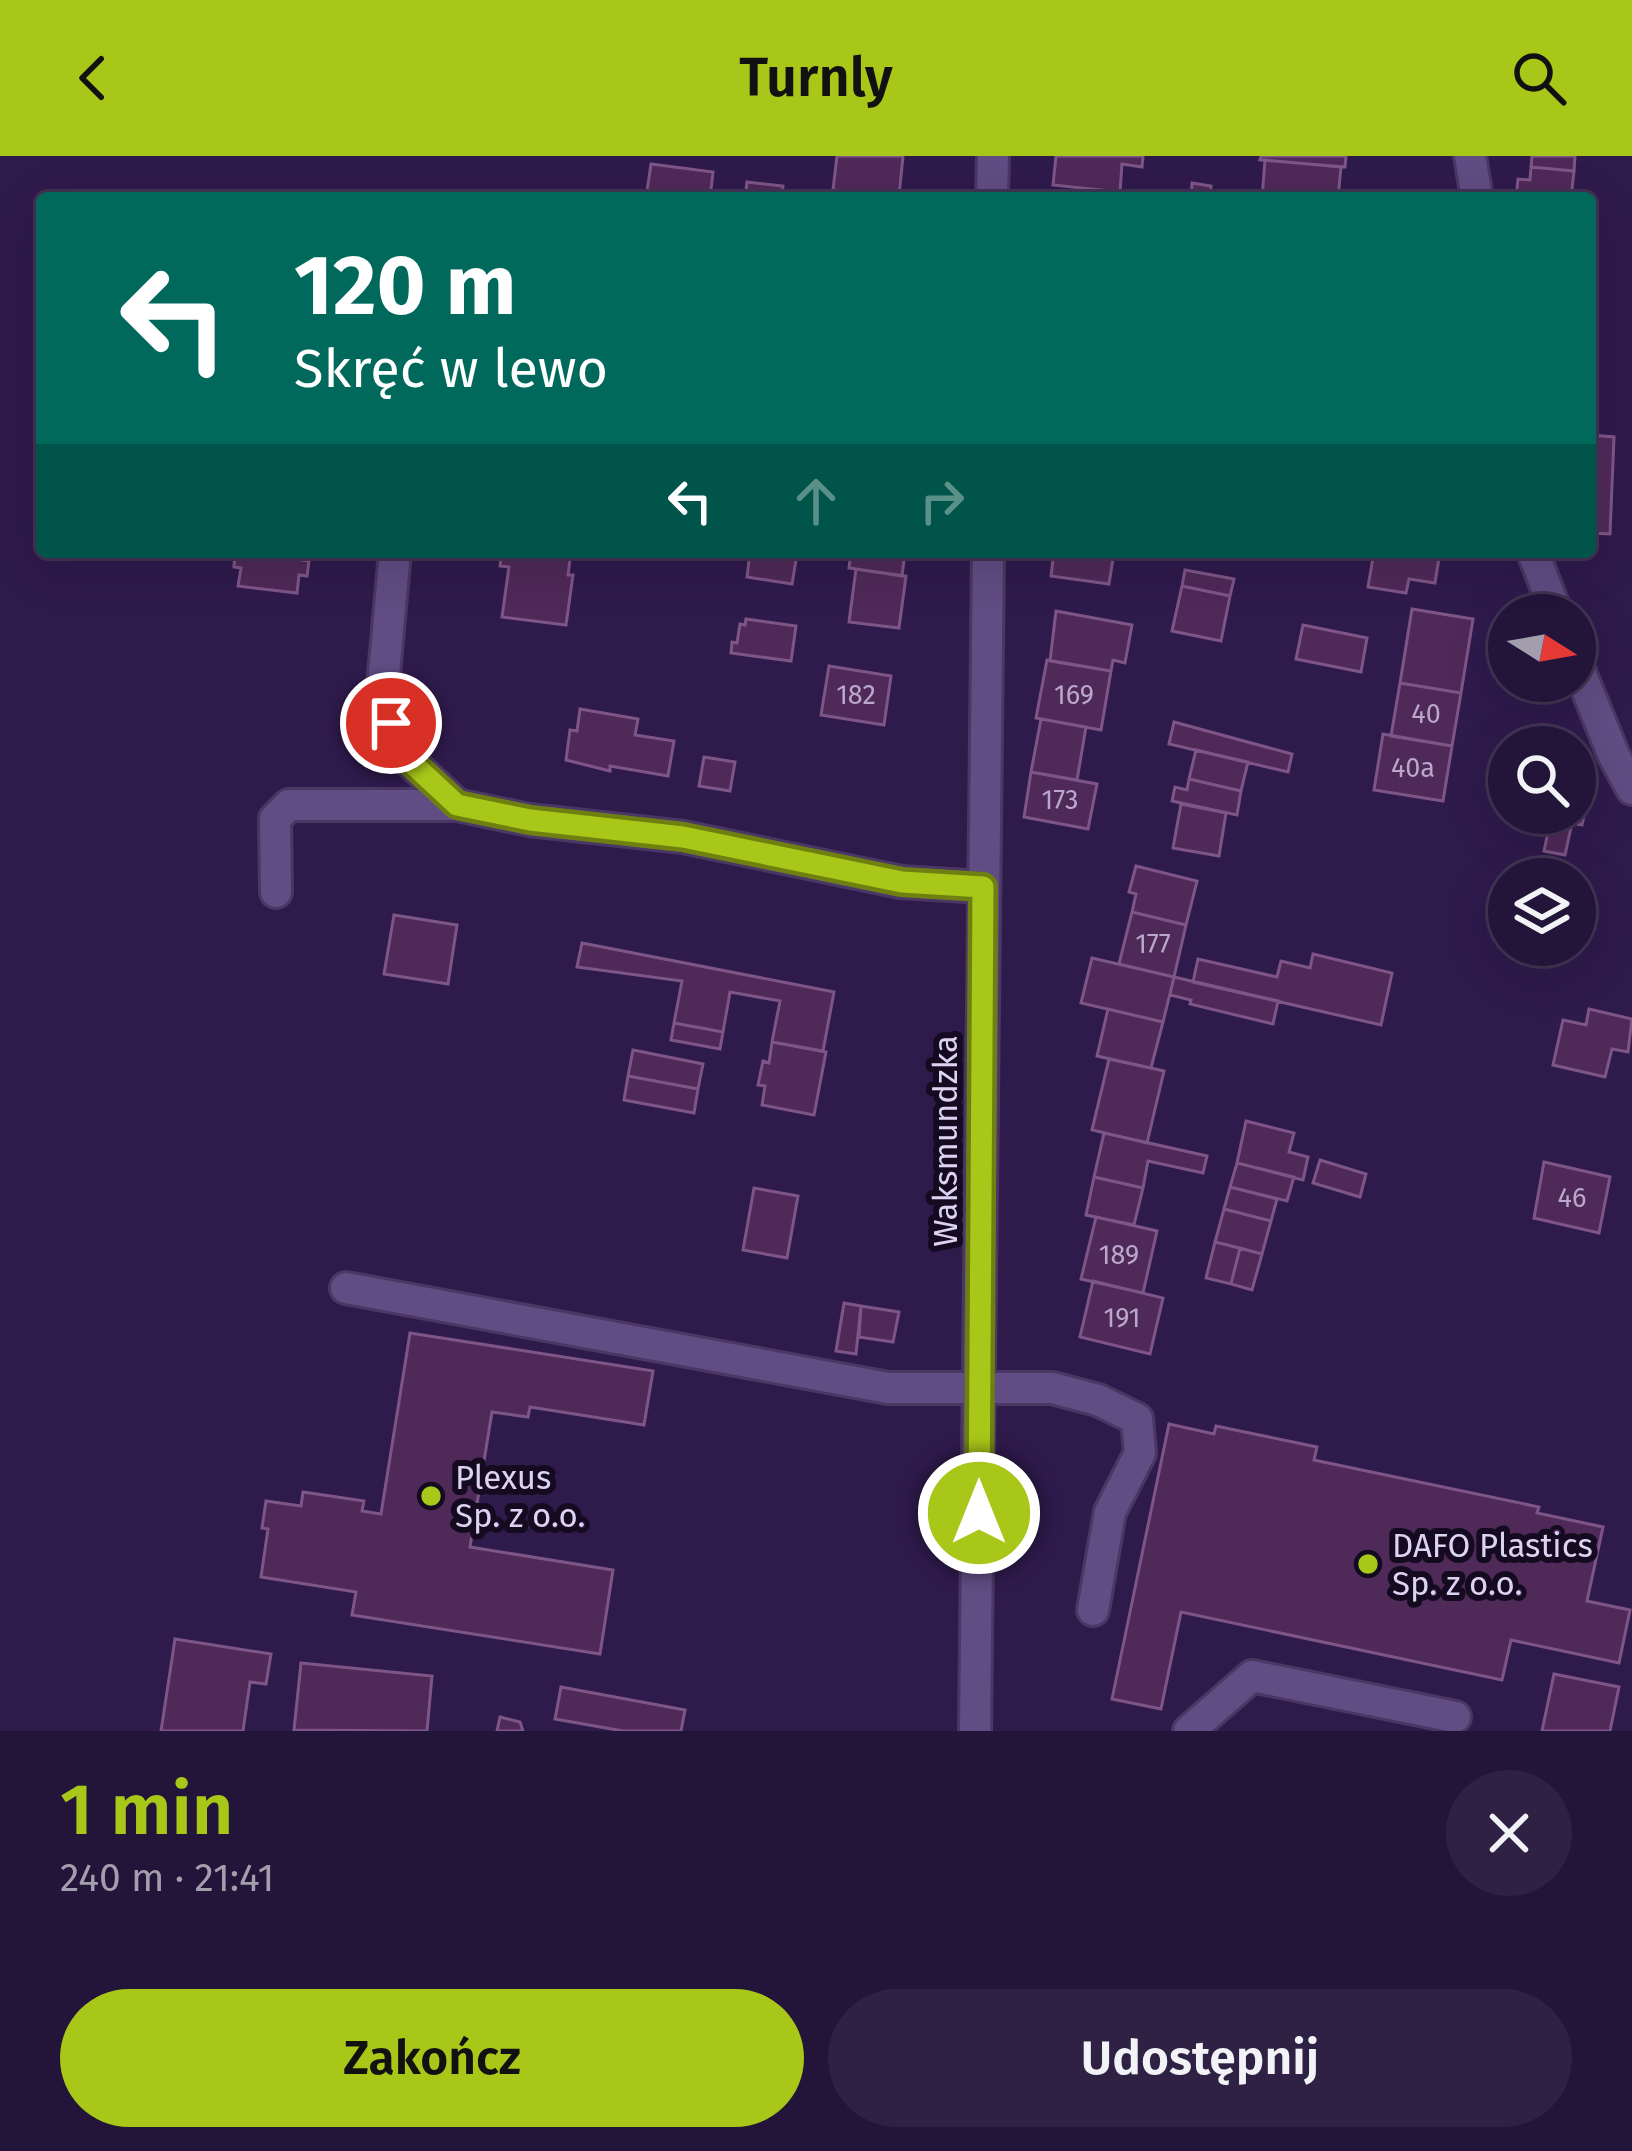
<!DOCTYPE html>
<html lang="pl">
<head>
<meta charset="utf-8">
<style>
  body { margin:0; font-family:"Fira Sans",sans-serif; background:#2f2144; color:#f1f3f6; height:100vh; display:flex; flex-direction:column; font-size:45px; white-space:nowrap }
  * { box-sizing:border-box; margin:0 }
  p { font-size:39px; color:#a39eae }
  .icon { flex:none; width:66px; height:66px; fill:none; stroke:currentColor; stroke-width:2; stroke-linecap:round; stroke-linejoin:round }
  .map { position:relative; height:1575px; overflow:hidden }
  .panel { display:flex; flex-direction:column; background:#231439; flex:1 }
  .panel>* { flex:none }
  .hud { position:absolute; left:36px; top:36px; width:1560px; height:366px; border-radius:12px; box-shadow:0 12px 48px #0002,0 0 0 3px #403353; background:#00695c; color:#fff; overflow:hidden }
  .needle { width:78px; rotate:101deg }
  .fabs { position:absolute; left:1488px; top:438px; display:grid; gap:24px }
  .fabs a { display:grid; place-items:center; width:108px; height:108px; border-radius:50%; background:#231439; box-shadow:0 12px 48px #0002,0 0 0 3px #403353; font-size:60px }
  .pin { position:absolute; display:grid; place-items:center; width:102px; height:102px; color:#fff; margin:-51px; border:6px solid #fff; border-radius:50%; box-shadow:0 3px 12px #0007 }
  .me { position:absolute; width:132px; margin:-66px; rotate:0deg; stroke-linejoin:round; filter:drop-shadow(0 0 9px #0008) }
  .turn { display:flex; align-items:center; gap:42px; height:252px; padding:0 60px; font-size:54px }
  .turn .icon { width:156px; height:156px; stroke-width:2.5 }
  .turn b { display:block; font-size:84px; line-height:102px }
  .lanes { display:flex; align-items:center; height:114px; padding:0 60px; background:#0003; justify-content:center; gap:60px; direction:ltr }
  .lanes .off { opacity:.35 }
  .round { display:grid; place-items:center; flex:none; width:126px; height:126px; border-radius:63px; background:#2f2144 }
  .head { display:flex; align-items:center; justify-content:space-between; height:204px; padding:0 60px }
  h1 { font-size:72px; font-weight:600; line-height:90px; color:#a9c719 }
  .action { display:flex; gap:24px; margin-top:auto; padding:24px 60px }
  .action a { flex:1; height:138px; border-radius:72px; background:#a9c719; color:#111; font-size:48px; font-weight:600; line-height:138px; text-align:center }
  .action a+a { background:#2f2144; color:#f1f3f6 }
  header { display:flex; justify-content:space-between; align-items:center; height:156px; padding:0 60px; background:#a9c719; color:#111; font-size:54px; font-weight:600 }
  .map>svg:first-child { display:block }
  .building { fill:#4f2958; stroke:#7e5587; stroke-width:3 }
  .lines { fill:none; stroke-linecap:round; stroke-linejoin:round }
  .minor-casing { stroke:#4b3763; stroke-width:36 }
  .minor { stroke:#614c83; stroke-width:30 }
  .route-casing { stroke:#6e8110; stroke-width:30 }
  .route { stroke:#a9c719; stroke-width:21 }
  .poi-dot { fill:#a9c719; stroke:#140b21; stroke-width:4.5 }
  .labels { text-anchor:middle; stroke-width:12; stroke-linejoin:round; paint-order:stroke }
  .number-label { font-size:27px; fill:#b9a8cc }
  .street-label { font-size:33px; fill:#dcd2f2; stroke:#140b21 }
  .poi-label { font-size:33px; fill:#dcd2f2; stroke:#140b21; text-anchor:start }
</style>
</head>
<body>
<header><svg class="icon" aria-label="back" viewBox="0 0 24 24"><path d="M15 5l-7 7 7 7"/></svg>Turnly<svg class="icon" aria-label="search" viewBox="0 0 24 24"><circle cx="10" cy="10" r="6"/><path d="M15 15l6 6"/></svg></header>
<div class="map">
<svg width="1632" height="1575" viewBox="0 0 1632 1575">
  <rect width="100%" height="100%" fill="#2f1a4c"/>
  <path class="building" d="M837,0H903L899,40L833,34Z
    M1056,0H1143L1142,11L1122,8L1120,36L1053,29Z
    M1261,0H1346L1345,11L1260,4Z
    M1532,0H1575L1574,15L1531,11Z
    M1265,4L1341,11L1338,42H1262Z
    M651,8L713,16L710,42H646Z
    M1531,11L1574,15L1571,42H1516L1518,23L1530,24Z
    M747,26L783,30L782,42H745Z
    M1192,27L1211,30L1210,42H1191Z
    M833,34L899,40V42H833Z
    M1093,34L1145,37V42H1093Z
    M1590,279L1614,281L1610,378L1590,377Z
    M235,396H303L302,404L309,405L307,420L299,419L297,437L238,430L241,412L234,411Z
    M502,396H571L568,419H573L566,469L502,461L509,411L500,410Z
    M742,396H798L796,404Z
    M851,396H905L902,420L849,412Z
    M1054,396H1114L1109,428L1051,420Z
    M1374,396H1448L1447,403L1439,402L1435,427L1409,423L1406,437L1368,431Z
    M750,397L796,404L792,428L747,421Z
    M856,413L906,420L899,472L849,466Z
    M1185,414L1234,423L1230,440L1182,430Z
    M1182,430L1230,440L1221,485L1172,475Z
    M1412,453L1473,463L1461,537L1400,527Z
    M1056,455L1132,469L1125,507L1113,504L1111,515L1050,505Z
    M746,463L796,470L791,505L731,497L732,486L737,487L740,468L745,469Z
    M1303,469L1367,482L1361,516L1296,503Z
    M1047,504L1111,515L1101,574L1036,562Z
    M829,510L891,520L884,569L821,559Z
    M1400,527L1461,537L1452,590L1391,580Z
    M580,553L638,563L635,579L674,585L668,620L610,610V615L566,604L570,574L577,575Z
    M1041,563L1086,571L1077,624L1031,616Z
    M1174,566L1292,598L1288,616L1169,588Z
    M1383,578L1452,590L1443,645L1374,634Z
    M1196,594L1248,606L1241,635L1189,623Z
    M704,601L735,606L730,635L699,630Z
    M1031,616L1097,628L1088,673L1024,661Z
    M1189,623L1241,635L1237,659L1172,645L1175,631L1187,634Z
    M1575,643L1587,646L1582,669L1572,667L1565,699L1544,695L1551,662L1535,657H1575Z
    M1181,648L1226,657L1219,700L1173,692Z
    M1136,710L1197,725L1186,769L1132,756L1136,738L1129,736Z
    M1132,756L1186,769L1174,821L1119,808Z
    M394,759L457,769L448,828L384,818Z
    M582,787L834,836L823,895L772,886L780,845L730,836L723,876L674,867L682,825L577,811Z
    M1313,798L1392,817L1381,869L1193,826L1198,803L1277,821L1281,805L1310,812Z
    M1092,802L1174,821L1163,866L1081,847Z
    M1174,821L1278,845L1273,868L1190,848L1191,844L1170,839Z
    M1108,853L1163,866L1151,912L1097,900Z
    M1589,853L1632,863L1628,896L1612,893L1605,921L1553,909L1563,864L1586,869Z
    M674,867L723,876L720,893L671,884Z
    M772,886L826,896L814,959L762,949L765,930L758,929L763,905L769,907Z
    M633,894L703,908L698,933L628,920Z
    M1109,903L1164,915L1147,987L1092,974Z
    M628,920L698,933L694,957L624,944Z
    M1246,965L1294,977L1289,996L1308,1001L1303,1024L1237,1007Z
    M1104,977L1207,1000L1203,1017L1148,1005L1143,1032L1094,1021Z
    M1320,1004L1366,1018L1360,1041L1313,1027Z
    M1544,1006L1610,1021L1599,1077L1534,1062Z
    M1237,1007L1294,1021L1287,1045L1230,1031Z
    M1094,1021L1143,1032L1134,1069L1086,1059Z
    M1230,1031L1277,1043L1271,1065L1224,1053Z
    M754,1032L798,1040L787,1102L743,1094Z
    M1224,1053L1271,1065L1262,1098L1215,1086Z
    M1096,1061L1157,1075L1143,1137L1081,1123Z
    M1215,1086L1240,1092L1231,1128L1206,1122Z
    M1240,1092L1262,1098L1252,1134L1231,1128Z
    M1093,1125L1163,1142L1150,1198L1080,1181Z
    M844,1147L861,1150L856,1198L836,1195Z
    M861,1150L899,1156L893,1186L859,1181Z
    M410,1177L653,1215L644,1269L530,1251L528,1261L492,1256L470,1391L613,1414L600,1498L352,1459L356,1436L261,1421L268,1373L262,1372L266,1345L301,1350L303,1336L364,1345L362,1355L381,1358Z
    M1169,1268L1214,1278L1216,1270L1317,1291L1314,1304L1539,1351L1537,1357L1603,1371L1587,1445L1630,1454L1619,1507L1511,1484L1502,1524L1181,1456L1161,1553L1112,1543Z
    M175,1483L271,1498L266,1528L250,1526L243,1575H161Z
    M301,1507L432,1520L427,1575L294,1574Z
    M1554,1518L1619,1531L1610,1575H1542Z
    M561,1531L685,1554L681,1575H623L555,1563Z
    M500,1561L520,1566L523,1575H497Z"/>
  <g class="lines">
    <g class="minor-casing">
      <path id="minor" d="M1470,0L1477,42
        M992,42L993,0
        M395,396L382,540L399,595L457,649L529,664L683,681L901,726L983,731
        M1533,396L1557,459
        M1575,504L1614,600L1632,633
        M276,736L275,663L289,649H457
        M346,1132L888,1232H1052L1098,1244L1137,1263L1140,1297L1110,1356L1093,1454
        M975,1575L988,396
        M1189,1575L1252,1520L1455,1561"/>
    </g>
    <use href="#minor" class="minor"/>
  </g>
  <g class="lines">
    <g class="route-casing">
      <path id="route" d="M391,567L399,595L457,649L530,664L683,681L902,726L983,731L979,1357"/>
    </g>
    <use href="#route" class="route"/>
  </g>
  <g class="poi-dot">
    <circle cx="431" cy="1340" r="12"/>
    <circle cx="1368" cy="1408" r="12"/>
  </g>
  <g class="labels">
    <g class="number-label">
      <text x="856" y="548">182</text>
      <text x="1074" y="548">169</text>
      <text x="1426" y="567">40</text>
      <text x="1413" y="621">40a</text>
      <text x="1060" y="653">173</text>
      <text x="1153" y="797">177</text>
      <text x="1572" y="1051">46</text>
      <text x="1119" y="1108">189</text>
      <text x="1122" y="1171">191</text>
    </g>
    <g class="street-label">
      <text transform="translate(945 985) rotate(-90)" y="12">Waksmundzka</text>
    </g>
    <g class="poi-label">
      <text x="455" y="1333">Plexus<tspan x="455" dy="38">Sp. z o.o.</tspan></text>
      <text x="1392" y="1401">DAFO Plastics<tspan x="1392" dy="38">Sp. z o.o.</tspan></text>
    </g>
  </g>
</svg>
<div class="fabs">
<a><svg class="needle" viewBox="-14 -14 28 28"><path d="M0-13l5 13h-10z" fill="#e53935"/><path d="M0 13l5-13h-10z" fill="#a39eae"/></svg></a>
<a><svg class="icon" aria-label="search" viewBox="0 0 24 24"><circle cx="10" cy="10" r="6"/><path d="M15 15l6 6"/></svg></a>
<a><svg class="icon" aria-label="layers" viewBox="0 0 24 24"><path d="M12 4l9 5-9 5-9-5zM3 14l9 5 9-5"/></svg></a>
</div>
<div class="pin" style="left:391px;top:567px;background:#d93025"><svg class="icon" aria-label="arrive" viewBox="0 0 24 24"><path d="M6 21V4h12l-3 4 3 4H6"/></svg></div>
<svg class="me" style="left:979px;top:1357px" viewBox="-20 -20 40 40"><circle r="17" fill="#a9c719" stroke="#fff" stroke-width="3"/><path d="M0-11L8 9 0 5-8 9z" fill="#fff"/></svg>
<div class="hud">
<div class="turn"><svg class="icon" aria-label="left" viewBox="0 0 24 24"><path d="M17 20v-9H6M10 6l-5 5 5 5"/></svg><div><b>120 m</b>Skręć w lewo</div></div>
<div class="lanes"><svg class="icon" aria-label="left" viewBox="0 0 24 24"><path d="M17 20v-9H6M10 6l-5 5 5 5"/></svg><svg class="icon off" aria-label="ahead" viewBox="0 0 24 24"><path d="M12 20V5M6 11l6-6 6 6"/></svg><svg class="icon off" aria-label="right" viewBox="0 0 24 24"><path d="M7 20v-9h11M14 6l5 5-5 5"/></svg></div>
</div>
</div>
<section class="panel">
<div class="head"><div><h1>1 min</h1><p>240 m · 21:41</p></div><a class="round"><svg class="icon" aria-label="close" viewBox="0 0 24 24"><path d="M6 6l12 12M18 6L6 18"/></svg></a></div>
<div class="action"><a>Zakończ</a><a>Udostępnij</a></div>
</section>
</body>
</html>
